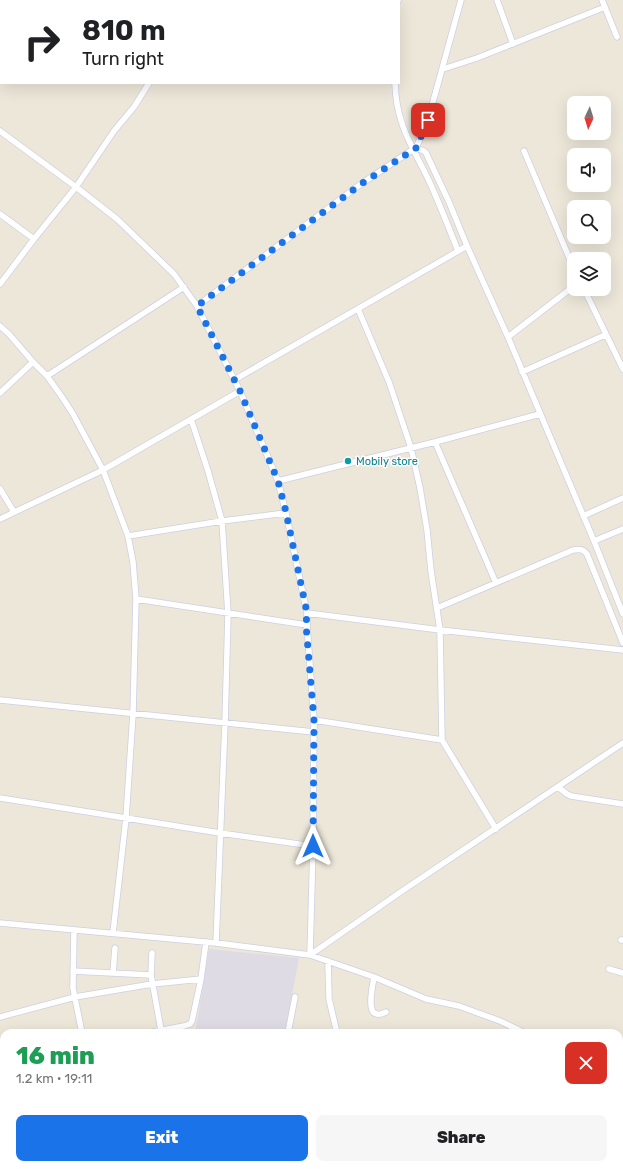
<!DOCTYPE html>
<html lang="en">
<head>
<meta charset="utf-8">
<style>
  body { margin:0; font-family:Rubik,sans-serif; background:#f6f6f6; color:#202124; height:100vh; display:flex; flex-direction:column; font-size:15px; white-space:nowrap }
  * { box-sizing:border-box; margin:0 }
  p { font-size:13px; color:#757577 }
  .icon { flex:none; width:22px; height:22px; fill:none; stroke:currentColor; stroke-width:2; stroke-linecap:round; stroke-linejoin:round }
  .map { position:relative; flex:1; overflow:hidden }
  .side { position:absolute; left:0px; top:1029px; width:623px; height:140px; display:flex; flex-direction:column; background:#fff; border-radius:12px 12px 0 0; box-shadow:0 4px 16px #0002 }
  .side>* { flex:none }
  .top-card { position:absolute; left:0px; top:0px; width:400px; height:84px; box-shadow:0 4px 16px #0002; background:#fff; color:#202124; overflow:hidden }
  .needle { width:26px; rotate:184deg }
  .fabs { position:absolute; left:567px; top:96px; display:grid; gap:8px }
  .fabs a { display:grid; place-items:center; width:44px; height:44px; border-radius:8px; background:#fff; box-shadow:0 4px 16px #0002; font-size:20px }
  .pin { position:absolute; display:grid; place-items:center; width:34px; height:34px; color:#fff; margin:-17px; border-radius:8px; box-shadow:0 2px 6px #0006 }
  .me { position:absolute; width:44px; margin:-22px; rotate:0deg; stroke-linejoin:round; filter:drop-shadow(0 0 3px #0008) }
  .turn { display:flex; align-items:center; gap:14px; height:84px; padding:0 16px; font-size:18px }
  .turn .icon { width:52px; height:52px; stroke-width:2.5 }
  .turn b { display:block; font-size:28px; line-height:34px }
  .round { display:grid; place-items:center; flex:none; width:42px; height:42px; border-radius:8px; background:#f6f6f6 }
  .overview { display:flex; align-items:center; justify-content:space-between; height:68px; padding:0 16px }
  h1 { font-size:24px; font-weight:800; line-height:30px; color:#1e9e55 }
  .primary-button { display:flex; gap:8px; margin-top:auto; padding:8px 16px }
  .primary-button a { flex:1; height:46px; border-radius:8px; background:#1a73e8; color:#fff; font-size:16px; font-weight:800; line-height:46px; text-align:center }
  .primary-button a+a { background:#f6f6f6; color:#202124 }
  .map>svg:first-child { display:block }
  .industrial { fill:#dfdbe4 }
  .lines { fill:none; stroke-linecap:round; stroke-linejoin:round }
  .minor-casing { stroke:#cecfe3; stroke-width:7 }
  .minor { stroke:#fff; stroke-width:5.5 }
  .route { stroke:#1a73e8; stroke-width:7; stroke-dasharray:0 12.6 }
  .culture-dot { fill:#0f9aa8; stroke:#fff; stroke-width:1.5 }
  .labels { text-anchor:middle; stroke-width:3; stroke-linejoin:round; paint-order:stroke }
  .culture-label { font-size:11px; fill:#0d838f; stroke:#fff; text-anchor:start }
</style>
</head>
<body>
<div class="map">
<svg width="623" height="1169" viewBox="0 0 623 1169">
  <rect width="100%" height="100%" fill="#ece7d9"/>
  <path class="industrial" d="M209,949L299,958L285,1033H195Z"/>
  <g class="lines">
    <g class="minor-casing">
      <path id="minor" d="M398,0V1
        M497,0L513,44
        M602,0L617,37
        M135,1V0
        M193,1V0
        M278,1L280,0
        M0,44H1
        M443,69L477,58L605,7
        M395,83C396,125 413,147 430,183C440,205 449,228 458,251
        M0,131L76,187L114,131L134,107L149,83
        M416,148L428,120L461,0
        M524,151L574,269
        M0,214L34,239
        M0,284L34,239L76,187L117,219L174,274L197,306L240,391L278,481L286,513L307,613V625L314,720L313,846L310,955L374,977L426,999L459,1006L500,1021L525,1033
        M584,289L623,369
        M197,306L361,184L412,150L416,148L424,151L426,153L449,202L467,246L508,337L594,541L623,614
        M358,309L389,382L411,448L420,488L427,530L431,571L440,630L442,740L496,829
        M0,326L9,334L33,362L47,376L62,397L73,414L103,470L128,536L133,562L136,599L133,714L126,818L113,933
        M508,337L574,286
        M522,372L605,335
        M47,376L184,287
        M234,380L467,246
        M0,393L33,362
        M191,419L208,471L222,521L228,614L225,723L216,943
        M435,442L496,583
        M278,481L435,442L540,414
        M0,489L14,512
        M583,516L623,498
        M0,519L103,470L240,391
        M128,536L222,521L286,513
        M594,541L623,529
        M136,599L307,625
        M437,608L573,550C580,549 583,549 587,554L623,643
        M307,613L440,630L623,650
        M0,700L314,732
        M314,720L442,740
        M558,787L567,794L571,796L623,804
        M0,798L220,833L313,846
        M0,923L216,943L310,955L402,891L623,743
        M74,930L73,988L82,1033
        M621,940H623
        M152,953L151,975L161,1030
        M328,961L329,999L337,1033
        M609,969L623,973
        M73,971L151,975
        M113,973L115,948
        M374,977C373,984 366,1013 377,1014C379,1015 384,1013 386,1012
        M0,1017L75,997L152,984L201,979
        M148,1033L184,1026L190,1024L192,1021L201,979L206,942
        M288,1033L295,997
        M0,1061L4,1060
        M619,1078L623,1081
        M0,1086L4,1071
        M0,1142L4,1141
        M0,1162L4,1163
        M11,1165L24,1169
        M154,1165L161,1167L167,1165
        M358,1165L364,1169
        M616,1165L617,1169
        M50,1169L79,1166
        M347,1169L349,1166L352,1165"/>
    </g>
    <use href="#minor" class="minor"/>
  </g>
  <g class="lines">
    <path class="route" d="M313,846L314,720L306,625L307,613L286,512L278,481L240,391L197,306L361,184L416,148L428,120"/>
  </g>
  <circle class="culture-dot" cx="348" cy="461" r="4"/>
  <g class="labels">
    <g class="culture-label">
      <text x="356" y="465">Mobily store</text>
    </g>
  </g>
</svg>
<div class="fabs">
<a><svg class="needle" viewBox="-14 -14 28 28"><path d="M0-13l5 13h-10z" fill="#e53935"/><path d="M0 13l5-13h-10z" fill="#757577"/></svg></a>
<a><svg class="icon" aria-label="sound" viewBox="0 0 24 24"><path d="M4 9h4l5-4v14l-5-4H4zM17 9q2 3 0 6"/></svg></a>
<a><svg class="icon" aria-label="search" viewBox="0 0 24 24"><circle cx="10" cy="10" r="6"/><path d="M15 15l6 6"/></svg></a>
<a><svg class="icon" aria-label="layers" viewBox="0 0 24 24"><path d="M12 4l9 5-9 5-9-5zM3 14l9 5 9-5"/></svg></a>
</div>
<div class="pin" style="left:428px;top:120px;background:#d93025"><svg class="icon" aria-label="arrive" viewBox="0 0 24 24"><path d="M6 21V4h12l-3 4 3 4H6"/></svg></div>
<svg class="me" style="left:313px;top:846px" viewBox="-20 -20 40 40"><path d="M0-17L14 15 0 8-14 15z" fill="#1a73e8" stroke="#fff" stroke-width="4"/></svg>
<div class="top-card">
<div class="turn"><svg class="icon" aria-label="right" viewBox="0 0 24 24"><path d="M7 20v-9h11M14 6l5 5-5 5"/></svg><div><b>810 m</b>Turn right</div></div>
</div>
<section class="side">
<div class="overview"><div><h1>16 min</h1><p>1.2 km · 19:11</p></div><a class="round" style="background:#d93025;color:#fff"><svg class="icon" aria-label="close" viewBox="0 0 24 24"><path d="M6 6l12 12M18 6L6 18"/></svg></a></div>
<div class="primary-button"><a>Exit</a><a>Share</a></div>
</section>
</div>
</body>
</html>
